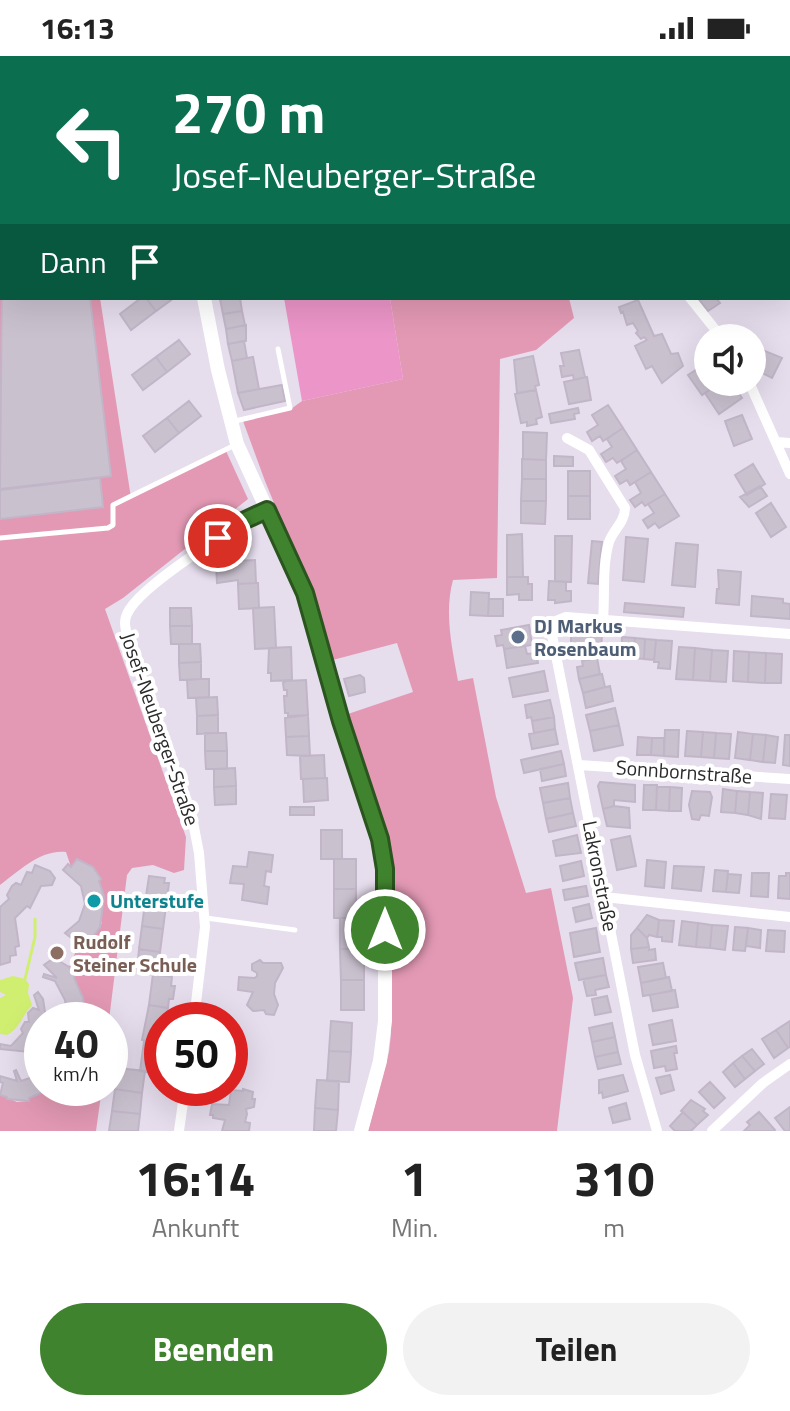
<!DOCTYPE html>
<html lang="de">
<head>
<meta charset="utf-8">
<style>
  body { margin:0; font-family:"Titillium Web",sans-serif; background:#f2f2f2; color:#222; height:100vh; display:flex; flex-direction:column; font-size:30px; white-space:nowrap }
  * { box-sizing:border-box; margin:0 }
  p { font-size:26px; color:#767676 }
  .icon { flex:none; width:44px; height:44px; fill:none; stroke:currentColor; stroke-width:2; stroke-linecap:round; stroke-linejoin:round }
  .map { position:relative; height:1075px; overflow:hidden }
  .sheet { display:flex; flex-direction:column; background:#fff; flex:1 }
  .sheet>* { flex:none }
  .guide { position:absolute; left:0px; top:0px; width:790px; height:244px; box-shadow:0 8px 32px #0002; background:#0b6e4f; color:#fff; overflow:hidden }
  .tools { position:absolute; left:694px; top:268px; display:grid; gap:16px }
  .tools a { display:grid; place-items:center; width:72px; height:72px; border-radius:50%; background:#fff; box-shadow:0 8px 32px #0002; font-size:40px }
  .speed { position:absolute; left:24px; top:946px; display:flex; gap:16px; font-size:40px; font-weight:700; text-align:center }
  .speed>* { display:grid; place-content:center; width:104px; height:104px; border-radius:50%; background:#fff; box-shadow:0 8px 32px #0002; line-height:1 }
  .speed small { font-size:20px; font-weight:400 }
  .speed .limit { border:12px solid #d22; background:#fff; color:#111 }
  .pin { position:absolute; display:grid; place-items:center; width:68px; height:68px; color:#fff; margin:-34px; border:4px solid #fff; border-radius:50%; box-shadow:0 2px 8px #0007 }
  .me { position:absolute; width:88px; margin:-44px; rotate:0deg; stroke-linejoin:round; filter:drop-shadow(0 0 6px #0008) }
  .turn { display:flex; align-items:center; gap:28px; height:168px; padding:0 40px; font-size:36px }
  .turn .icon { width:104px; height:104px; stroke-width:2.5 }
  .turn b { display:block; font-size:56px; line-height:68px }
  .then { display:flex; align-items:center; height:76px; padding:0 40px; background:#0003; gap:16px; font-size:30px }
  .eta { display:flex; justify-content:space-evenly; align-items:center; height:136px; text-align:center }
  .eta b { font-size:48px; font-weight:700; line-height:56px }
  .button { display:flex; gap:16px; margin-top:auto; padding:16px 40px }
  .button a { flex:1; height:92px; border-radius:48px; background:#40832e; color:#fff; font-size:32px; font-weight:700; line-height:92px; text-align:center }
  .button a+a { background:#f2f2f2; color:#222 }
  .status { display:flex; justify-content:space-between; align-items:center; height:56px; padding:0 40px; background:#fff; direction:ltr }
  .status svg { height:22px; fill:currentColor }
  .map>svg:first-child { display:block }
  .green { fill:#e399b4 }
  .pitch { fill:#eb95c8 }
  .water { fill:#d0ef70 }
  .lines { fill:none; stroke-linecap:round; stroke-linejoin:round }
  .stream { stroke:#d0ef70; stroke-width:3 }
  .building { fill:#cac1cf; stroke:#c1b6c8; stroke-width:2 }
  .lane { stroke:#fff; stroke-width:5 }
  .street { stroke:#fff; stroke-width:10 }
  .secondary { stroke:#fff; stroke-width:14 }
  .route-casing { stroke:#2a551e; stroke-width:20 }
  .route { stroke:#40832e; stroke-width:14 }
  .service-dot { fill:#5c6f8a; stroke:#fff; stroke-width:3 }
  .culture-dot { fill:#0f9aa8; stroke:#fff; stroke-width:3 }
  .education-dot { fill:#8d6e63; stroke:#fff; stroke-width:3 }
  .labels { text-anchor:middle; stroke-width:8; stroke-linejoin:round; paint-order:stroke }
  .service-label { font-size:20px; font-weight:bold; fill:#4e5e75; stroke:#fff; text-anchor:start }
  .street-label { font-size:20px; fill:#2b2b2b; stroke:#fff }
  .culture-label { font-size:20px; font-weight:bold; fill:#0d838f; stroke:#fff; text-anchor:start }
  .education-label { font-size:20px; font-weight:bold; fill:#785e54; stroke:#fff; text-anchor:start }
</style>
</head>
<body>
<div class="status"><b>16:13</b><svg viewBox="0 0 49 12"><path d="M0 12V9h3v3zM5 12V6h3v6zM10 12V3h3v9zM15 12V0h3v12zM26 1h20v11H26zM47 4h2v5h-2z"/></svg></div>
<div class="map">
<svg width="790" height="1075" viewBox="0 0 790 1075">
  <rect width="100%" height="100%" fill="#e6dded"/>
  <path class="green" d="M183,0H790V55L788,2Z
    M0,220H2V242H100L131,442L226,395L248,443L123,542L105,553L186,781L184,814L174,817L153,809L132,812L127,819L109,964H88V957H85L83,941L74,922L75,919L69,911L79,888L89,881H93L102,867L100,864L104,840L99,825L101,823L93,811L77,803L71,811L66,796C41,793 19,815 0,829Z
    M390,242H569L574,262L536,294L500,303L497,522L453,524C444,557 452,591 458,625L473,622L496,741L526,837L551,832L573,942L557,1075H368L389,996L391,978L392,829L388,786L381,758L345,659L413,636L397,587L329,605L309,532L265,425L243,365L291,353L302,345L403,323Z
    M53,1032H102L96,1075H0V1039L17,1046L29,1045V1042Z"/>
  <path class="pitch" d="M284,242H390L403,323L302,345Z"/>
  <path class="water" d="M13,920L25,923L29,928L28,937L32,949C22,960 20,972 7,979L0,978V942L6,939L0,936V924Z"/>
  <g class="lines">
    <path class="stream" d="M25,923L35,881V863"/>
  </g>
  <path class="building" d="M2,228V242H90L111,420L0,433Z
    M141,242H146L156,255L131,274L120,258Z
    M146,242H174L156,255Z
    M240,242L242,255L223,258L220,243Z
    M698,242H716L720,247L708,255Z
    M638,244L654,280L662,278L671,298L678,297L683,310L662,327L652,310L646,313L635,290L647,284L644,281L641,283L636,277L638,275L633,267L627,269L623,256L621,257L619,251Z
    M242,255L245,269L226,273L223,258Z
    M246,269V285L228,288L226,273Z
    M179,284L190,298L167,316L156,301Z
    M244,285L247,302L232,305L228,288Z
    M753,290L782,302L772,322L756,314L761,304L752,299Z
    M579,294L585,321L574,324L573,319L562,321L560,310H564L561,297Z
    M533,300L539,329L535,330L536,334L517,337L514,304Z
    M156,301L167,316L143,334L132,319Z
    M253,301L259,333L238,337L232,305Z
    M708,306V326H721L702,339L688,319Z
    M587,321L591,344L569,348L564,326Z
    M721,326H731L742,342L719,358L705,337Z
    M282,329L285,345L244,354L238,337Z
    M536,334L542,361L536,363L537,368L527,370V366L521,367L515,338Z
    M189,345L201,360L179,377L167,362Z
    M608,349L623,372L603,385L600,380L592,385L587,376L598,369L592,359Z
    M578,352L579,357L574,358L575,363L551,367L549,358Z
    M742,359L752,383L734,390L725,365Z
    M167,362L179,377L155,396L143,380Z
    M623,372L637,394L617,407L613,402L606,406L601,398L612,391L607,383Z
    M523,376L547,377L546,404L523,403Z
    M637,394L651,416L630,429L627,424L620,428L615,420L626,413L621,405Z
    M554,400L573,401V410H554Z
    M522,403L546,404V423H522Z
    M753,408L765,428L747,439L735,419Z
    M568,415H590V440H568Z
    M651,416L665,438L645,450L642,446L635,451L630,444L641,437L635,426Z
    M100,422L103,451L0,463V434Z
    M522,423H546V445H521Z
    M760,430L767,440L749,451L740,441Z
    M665,438L679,460L659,472L655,467L648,472L643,464L654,457L648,448Z
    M568,440H590V463H568Z
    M521,445H546L545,468L521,467Z
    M771,447L786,471L771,481L756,457Z
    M522,478L523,521H507V479Z
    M555,480H572L571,526L555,525Z
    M626,481L648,483L644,526L623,524Z
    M592,485L602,486L598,528L588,527Z
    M676,487L698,489L695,531L672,529Z
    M255,504L256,527L238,528V524L217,527L216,506Z
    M718,514L741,516L739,549L716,547L717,533H719Z
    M507,521H528V528H532V544H519V538L507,539Z
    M549,525L566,526V535H571V545L555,547V544H548Z
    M256,527H258L259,552L239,553L238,528Z
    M471,536L489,537L488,560L470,559Z
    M752,540L783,543V547L790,548V563L751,560Z
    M489,543H503V560H488Z
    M625,547L684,552L683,561L624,556Z
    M274,551L276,592L255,593L253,552Z
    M170,552H191L192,570H170Z
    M529,569L532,589L504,593L503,589L497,590L495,580L502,579L501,574Z
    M170,570H192V588H171Z
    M571,577H602L601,597H571Z
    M622,581L635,582L633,602L621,601Z
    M635,582L645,583L644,603L633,602Z
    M645,583L656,584L654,604L644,603Z
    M656,584L672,585L670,613L658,612L659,606H654Z
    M179,588H200L201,606L179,607Z
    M525,590L527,598L536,597L538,607L507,612L504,593Z
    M291,591L292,624L271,625V617H268L269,592Z
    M679,591L695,592L693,624L676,623Z
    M695,592L712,594L710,625L693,624Z
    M712,594L728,595L726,626L710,625Z
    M734,595L749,596L748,626L733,625Z
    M749,596L766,597L765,627L748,626Z
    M766,597L782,598L781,627H765Z
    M597,602L600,618L579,623L577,611L583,610L582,605Z
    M201,606V623L180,624L179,607Z
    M544,615L548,635L513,641L509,622Z
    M602,618L605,631L583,637L579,623Z
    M360,619L364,622L365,636L349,640L344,623Z
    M201,623H209V641L188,642L187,624Z
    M306,624L308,659L288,660V657H285L284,640H287V634H284L283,627L286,625Z
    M610,630L613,645L586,652L583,637Z
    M217,641L218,659L197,660L196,642Z
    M550,644L554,661L532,665L531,661L527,662L525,649Z
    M615,652L619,669L590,675L586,659Z
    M218,659V677L197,678V660Z
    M308,659L309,680L286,681L285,662Z
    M554,661L555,673L534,677L532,665Z
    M619,669L623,689L594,695L590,675Z
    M555,673L558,688L532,693L529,678Z
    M665,674H679L678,701L664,700Z
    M687,675L703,676L701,701L685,700Z
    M703,676L716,677L714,702L701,701Z
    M738,676L753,678L750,704L735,702Z
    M205,677H226L227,695H205Z
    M716,677L731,678L729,703L714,702Z
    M753,678L766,679L763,706L750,704Z
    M766,679L778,681L775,707L763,706Z
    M785,679H790V710L783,709Z
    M309,680L310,700L287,699L286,681Z
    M638,681L652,682L651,699H637Z
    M652,682H664V700L651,699Z
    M205,695H227V713H206Z
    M561,695L564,708L524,717L521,704Z
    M324,699L325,722L301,723L300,700Z
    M564,708L566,720L542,725L540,713Z
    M235,712L236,730L214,731V713Z
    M327,722L328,744L304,746L303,723Z
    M600,726L635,729V746L614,744V750L603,753L598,730Z
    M568,727L570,742L543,747L540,732Z
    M644,729H657L656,754H643Z
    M236,730V748L215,749L214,731Z
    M657,731H670L669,755L656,754Z
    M670,731L682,732L681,755H669Z
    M723,733L737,735L735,757L721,756Z
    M692,735L710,736L712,741L709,760L701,759L699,764L692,763L689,749Z
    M737,735L750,736L748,759L735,757Z
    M750,736L763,737L761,763L748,759Z
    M771,738L787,739L785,763L769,762Z
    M570,742L573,757L546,763L543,747Z
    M614,750L629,752L630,772L607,770L603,753Z
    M290,751H314V759H290Z
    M573,757L576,770L549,776L546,763Z
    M321,774H342V803H321Z
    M577,779L581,797L556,800L553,785Z
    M630,780L636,810L617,814L611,784Z
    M249,796L273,799L271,816L266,815L264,830L269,831L267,848L242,844L244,828L230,827L233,810L247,811Z
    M77,803L93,811L101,823L99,825L104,840L100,871L92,882L89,881L79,888L65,877L79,865L85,848L81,830L63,814L68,808L71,811Z
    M334,803H356V833H334Z
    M647,804L666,806L664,832L645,830Z
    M581,805L584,820L563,825L560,810Z
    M35,809L50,815L55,822L52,829L41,830L30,852L27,850L15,862L19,890L15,891L16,899L10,900V906L0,909V851L9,843L7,839L12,830L16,827L21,829L27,816L32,817Z
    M674,810L704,811L701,835L672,832Z
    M715,814L728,815L726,836L713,835Z
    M752,817H769L768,841L751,840Z
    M786,817H790V843L778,842L779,820H786Z
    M728,818L741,819L739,837L726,836Z
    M149,820L165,822L164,827H169L166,850L145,847Z
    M586,830L588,840L565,844L563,834Z
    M334,833H356V862H334Z
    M145,847L166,850L163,873L142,870Z
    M589,848L592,862L576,866L573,852Z
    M647,859L659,864L657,881L649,879L647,882L637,872Z
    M340,862H363V893H340Z
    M659,864L674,865L672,886L662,885V881H657Z
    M682,865L698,867L696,891L679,889Z
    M698,867L712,869L710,892L696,891Z
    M712,869L728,870L725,894L710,892Z
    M142,870L163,873L160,896L139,893Z
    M735,871L748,872L745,895L733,894Z
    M596,872L600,896L574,901L570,877Z
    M637,872L647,882L649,891L631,893V879Z
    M748,872L761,874L760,892L746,890Z
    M768,874L785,875L784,896L766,895Z
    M649,891V894L655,893L656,904L633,907L631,893Z
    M139,893L160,896L157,919L137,916Z
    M340,893H364V924H341Z
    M54,902L69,911L75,919L74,922L83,942L85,957H88V964H68V961L56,957L57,954L67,958L65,944L55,925L43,921L44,918L57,922L44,909Z
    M603,902L606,919L579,924L575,907Z
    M260,904L263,907H281L283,912L275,927L274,938L278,949L274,959L266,958L264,954L253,955L247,949L253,936L238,934L239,921L255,922L257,920V917L252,914V908Z
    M663,907L666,922L641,927L638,911Z
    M153,918L172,921L171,930H175L173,943H169L168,952L149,949Z
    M606,919L609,931L595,934L596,939L587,940L583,923Z
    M669,921L672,935L643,940L641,927Z
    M341,924H364V954H341Z
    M675,934L678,951L653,955L650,939Z
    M38,936L43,943L45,956L49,958L48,964H42V978L38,986L35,985L29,996L0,993V988L11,990L23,977L21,973L25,966H29L28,957L33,952L39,954L34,939Z
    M607,940L611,956L595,959L592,943Z
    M149,949L168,952L166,962L162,964V987L142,984Z
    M672,964L676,985L653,989L649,969Z
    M331,965L352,967L351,996L329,995Z
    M790,965V991L788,992L776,974Z
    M612,967L615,981L592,986L589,972Z
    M776,974L788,992L774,1002L762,983Z
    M615,981L618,996L595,1001L592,986Z
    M144,985L162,987L159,1017L140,1015Z
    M676,990L677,997H674L677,1013L666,1015L665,1010L654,1012L651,995Z
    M752,993L764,1008L755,1015L742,1000Z
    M329,995L351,996L349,1026L327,1025Z
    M618,996L621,1008L598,1013L595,1001Z
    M742,1000L755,1015L745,1023L733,1007Z
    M733,1007L745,1023L735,1031L723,1016Z
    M117,1012L145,1015L142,1037L115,1033Z
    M16,1014L21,1025L42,1018V1032H53L29,1042V1045L7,1043V1041L0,1039L3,1027L0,1026V1020L17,1025L14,1015Z
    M623,1019L628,1035L603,1042L602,1036L599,1037V1024Z
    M670,1019L674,1034L661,1038L656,1022Z
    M317,1024L339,1025L338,1054L315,1052Z
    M710,1026L725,1042L714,1052L699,1036Z
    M115,1033L142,1037L140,1058L112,1055Z
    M243,1033L253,1036L252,1043H255L254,1051L246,1053L247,1058L245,1066L250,1067L249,1075H222L225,1064L213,1062V1059H210L212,1048L229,1049L231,1034L243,1035Z
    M691,1044L705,1053L703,1055L708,1059L697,1069L681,1055Z
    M626,1047L630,1063L613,1067L609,1052Z
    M790,1051V1075H785L775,1062Z
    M315,1052L338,1054L336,1075H314Z
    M112,1055L140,1058L138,1075H109Z
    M683,1056L697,1069L691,1075H675L670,1070Z
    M759,1056L775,1074L774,1075H744L750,1069L747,1066Z"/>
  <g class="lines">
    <path class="lane" d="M231,366L290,352L278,293
      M0,482L108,472L113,469V449L237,388
      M206,862L295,874"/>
    <path class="street" d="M788,215H790
      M690,242L722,282
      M749,326L790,418
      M567,382L589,394L625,452C625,466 613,474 609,486C602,509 605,539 603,564
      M776,386L790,387
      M579,709L790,723
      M604,841L790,861
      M194,964L205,871L199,797L192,761L128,583C126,574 123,566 127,558C138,531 238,468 267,454
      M179,1075L185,1032
      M657,1075L635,999L551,574L556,565L566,561L790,578
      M712,1075L763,1027L790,1008"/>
    <path class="secondary" d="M169,0V2
      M204,242L218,314L237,388L305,537L383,799L385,827V965L380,1005L361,1075"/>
  </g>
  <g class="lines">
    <g class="route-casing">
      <path id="route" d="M218,482L243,465L267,454L305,537L341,665L380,783L385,813V874"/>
    </g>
    <use href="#route" class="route"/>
  </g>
  <circle class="service-dot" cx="518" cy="581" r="8"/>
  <circle class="culture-dot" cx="94" cy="845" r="8"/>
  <circle class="education-dot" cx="57" cy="897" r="8"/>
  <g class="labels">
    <g class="service-label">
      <text x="534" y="577">DJ Markus<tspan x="534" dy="23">Rosenbaum</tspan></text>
    </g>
    <g class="street-label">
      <text transform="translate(160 673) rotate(71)" y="7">Josef-Neuberger-Straße</text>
      <text transform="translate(684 716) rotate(4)" y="7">Sonnbornstraße</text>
      <text transform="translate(600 820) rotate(79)" y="7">Lakronstraße</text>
    </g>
    <g class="culture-label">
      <text x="110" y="852">Unterstufe</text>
    </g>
    <g class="education-label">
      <text x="73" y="893">Rudolf<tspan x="73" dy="23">Steiner Schule</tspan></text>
    </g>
  </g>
</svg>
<div class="tools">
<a><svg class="icon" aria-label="sound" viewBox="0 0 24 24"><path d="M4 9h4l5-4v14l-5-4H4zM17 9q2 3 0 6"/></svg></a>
</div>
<div class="speed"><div>40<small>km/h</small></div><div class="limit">50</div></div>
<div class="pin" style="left:218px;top:482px;background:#d93025"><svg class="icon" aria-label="arrive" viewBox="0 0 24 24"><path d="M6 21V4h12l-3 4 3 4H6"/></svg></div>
<svg class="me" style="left:385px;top:874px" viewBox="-20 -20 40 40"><circle r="17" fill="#40832e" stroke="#fff" stroke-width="3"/><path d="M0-11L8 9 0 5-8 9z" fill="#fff"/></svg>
<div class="guide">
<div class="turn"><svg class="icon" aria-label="left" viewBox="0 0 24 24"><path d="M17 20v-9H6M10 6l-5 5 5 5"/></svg><div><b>270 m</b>Josef-Neuberger-Straße</div></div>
<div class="then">Dann<svg class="icon" aria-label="arrive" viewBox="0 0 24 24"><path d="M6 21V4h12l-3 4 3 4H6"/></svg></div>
</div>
</div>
<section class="sheet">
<div class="eta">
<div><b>16:14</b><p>Ankunft</p></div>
<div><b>1</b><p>Min.</p></div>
<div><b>310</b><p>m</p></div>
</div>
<div class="button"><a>Beenden</a><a>Teilen</a></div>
</section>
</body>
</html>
